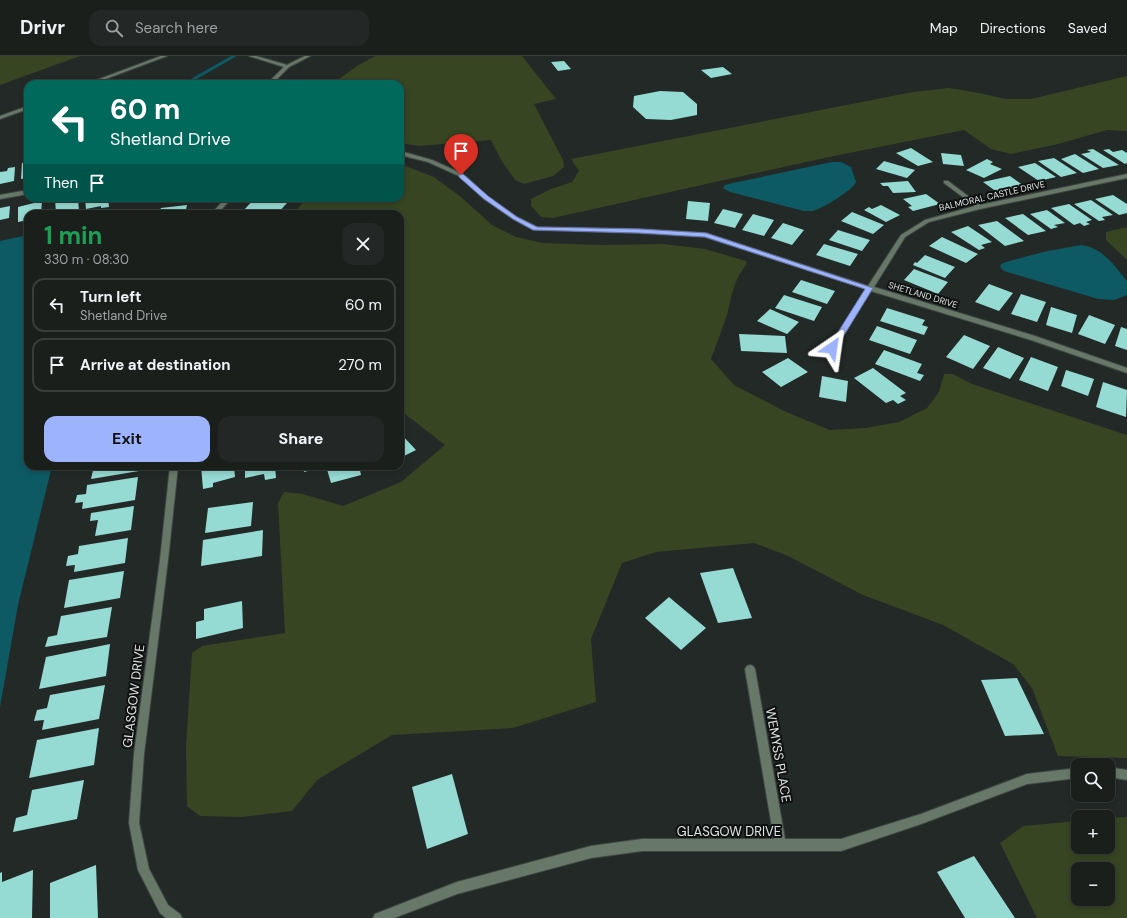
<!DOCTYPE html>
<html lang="en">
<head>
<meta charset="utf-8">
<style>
  body { margin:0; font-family:"DM Sans",sans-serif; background:#232725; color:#f1f3f6; height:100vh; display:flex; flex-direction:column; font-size:15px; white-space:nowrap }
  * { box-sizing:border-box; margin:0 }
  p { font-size:13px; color:#9fa2a3 }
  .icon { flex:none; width:22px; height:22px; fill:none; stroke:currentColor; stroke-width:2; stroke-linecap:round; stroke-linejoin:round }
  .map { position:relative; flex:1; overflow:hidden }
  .drawer { position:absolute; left:24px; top:154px; width:380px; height:260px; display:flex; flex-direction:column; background:#1a1f1c; border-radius:12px; box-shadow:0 2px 6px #0003,0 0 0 1px #383d3b }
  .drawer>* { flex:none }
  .guide { position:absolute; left:24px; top:24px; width:380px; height:122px; border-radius:12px; box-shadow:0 2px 6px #0003,0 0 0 1px #383d3b; background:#00695c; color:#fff; overflow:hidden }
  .fabs { position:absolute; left:1071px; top:702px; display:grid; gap:8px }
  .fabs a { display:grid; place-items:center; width:44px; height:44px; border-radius:8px; background:#1a1f1c; box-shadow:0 2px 6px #0003,0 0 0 1px #383d3b; font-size:20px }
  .pin { position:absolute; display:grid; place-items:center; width:34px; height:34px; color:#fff; margin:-41px -17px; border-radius:50% 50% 50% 0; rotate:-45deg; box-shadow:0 0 4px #0007 }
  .pin .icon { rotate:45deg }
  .me { position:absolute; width:44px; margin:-22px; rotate:32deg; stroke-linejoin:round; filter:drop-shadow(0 0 3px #0008) }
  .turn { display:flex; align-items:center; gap:14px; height:84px; padding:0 20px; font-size:18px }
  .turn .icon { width:52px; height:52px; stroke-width:2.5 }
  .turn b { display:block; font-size:28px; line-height:34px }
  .then { display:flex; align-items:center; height:38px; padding:0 20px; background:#0003; gap:8px; font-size:15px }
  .round { display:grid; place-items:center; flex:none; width:42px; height:42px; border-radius:12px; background:#232725 }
  .head { display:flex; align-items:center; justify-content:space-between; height:68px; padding:0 20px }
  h1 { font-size:24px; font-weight:700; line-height:30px; color:#1e9e55 }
  .primary-button { display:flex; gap:8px; margin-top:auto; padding:8px 20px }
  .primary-button a { flex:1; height:46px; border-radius:12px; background:#9db4fd; color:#111; font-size:16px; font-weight:700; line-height:46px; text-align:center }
  .primary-button a+a { background:#232725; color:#f1f3f6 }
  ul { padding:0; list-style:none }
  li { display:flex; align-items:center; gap:12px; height:54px; margin:0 8px 6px; padding:0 12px; border:2px solid #383d3b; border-radius:12px }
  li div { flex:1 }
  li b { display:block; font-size:15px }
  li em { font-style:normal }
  header { display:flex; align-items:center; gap:24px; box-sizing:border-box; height:56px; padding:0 20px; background:#1a1f1c; border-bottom:1px solid #383d3b }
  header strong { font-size:19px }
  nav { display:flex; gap:22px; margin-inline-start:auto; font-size:14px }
  .search { width:280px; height:36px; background:#232725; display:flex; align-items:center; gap:10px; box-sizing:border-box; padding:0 14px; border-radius:12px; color:#9fa2a3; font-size:15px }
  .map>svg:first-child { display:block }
  .green { fill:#374523; fill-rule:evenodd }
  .water { fill:#0e5a64 }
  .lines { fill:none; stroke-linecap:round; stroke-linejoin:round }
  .stream { stroke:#0e5a64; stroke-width:3 }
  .building { fill:#95dad3 }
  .street-casing { stroke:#404744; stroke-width:2 }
  .street { fill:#677868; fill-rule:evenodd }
  .route { fill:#9db4fd; stroke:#6675a4 }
  .labels { text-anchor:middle; stroke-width:4; stroke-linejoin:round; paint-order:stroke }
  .far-street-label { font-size:9px; fill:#e0e4e2; stroke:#0e110f }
  .near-street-label { font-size:13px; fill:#e0e4e2; stroke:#0e110f }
</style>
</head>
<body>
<header>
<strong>Drivr</strong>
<div class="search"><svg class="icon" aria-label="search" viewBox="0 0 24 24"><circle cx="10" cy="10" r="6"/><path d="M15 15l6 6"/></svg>Search here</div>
<nav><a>Map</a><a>Directions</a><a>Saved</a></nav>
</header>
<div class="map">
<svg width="1127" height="862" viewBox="0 0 1127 862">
  <rect width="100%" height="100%" fill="#222926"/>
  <path class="green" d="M0,0H80L0,29Z
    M375,0H522L556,43L534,48L563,104L564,111L553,120L524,128L515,124L501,104L491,84L419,90L400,87V28H334L336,25L357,10Z
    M1127,20V75L1107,74L1058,88L1011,98L991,93L964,74L829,101L553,162L541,161L531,150V143L551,133L572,126L579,115L571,103L913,36L949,32L979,37L1006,43H1031Z
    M400,108L434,121L461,141L492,169L516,181L543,187L601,189L664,188L705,193L746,205L747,208C733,224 732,240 727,259C722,274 716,289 711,303L734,329L784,355L830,374L865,372L899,366L927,352L939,336L944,318H953L972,328L1127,379V702L1058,700L1032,632L1013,608L943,569L863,539L788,500L754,487L656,496L622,507L591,583L596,646L513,672L392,679L317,724L292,755L242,761L200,760L187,750L186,690L192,597L202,590L285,577L278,447L284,436L303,438L343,450L401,426L445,389L405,358L400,357V158H293L307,142H400Z
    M1127,171V204L1106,184V176Z
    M1127,761V862H1037L1000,787L1023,770L1078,765V791H1108V762ZM1078,813H1108V843H1078Z"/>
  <path class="water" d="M832,106H841L851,111L856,126C852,135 823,152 813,155C810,155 807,155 804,155L730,136L723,132L725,129L733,127Z
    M28,179V410H52L18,549L0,651V185Z
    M1081,189C1103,192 1113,208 1127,225V239L1114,244L1098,243L1004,215L1000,211L1001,208L1006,206L1043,196Z"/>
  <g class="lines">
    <path class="stream" d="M192,24L234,0"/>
  </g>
  <path class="building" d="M564,5L571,13L558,15L551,6Z
    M723,11L732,18L711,22L701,14Z
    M660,35L683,36L697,48V59L671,64L646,63L633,51L634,40Z
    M911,92L933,106L918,110L896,97Z
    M1093,93L1119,109L1103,112L1081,98L1091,96L1087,94Z
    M1109,93L1113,96L1122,94L1127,97V107L1125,108L1103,94Z
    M941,97L961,99L964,110L943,108Z
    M1075,98L1099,113L1083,117L1061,103Z
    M1054,102L1077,117L1061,121L1038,105Z
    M987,103L993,106L990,108L1002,113L984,122L966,114Z
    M884,105L915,114L907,122L876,113Z
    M28,106V122L21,123L22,107Z
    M1035,107L1056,121L1039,125L1018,111Z
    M15,111L14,125L0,128V116L7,115L8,112Z
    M1010,120L1024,130L997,136L983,126Z
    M908,125L916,136L893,137L888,130H883L880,127Z
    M926,138L940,148L913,155L908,151L912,150L903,143Z
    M1113,139L1127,148V157L1119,159L1095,143Z
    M55,142H78L79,156L56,158Z
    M85,142H108L109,151L101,152V150L86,153Z
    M115,142H139V143L115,147Z
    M254,143L287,147L277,158L244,154Z
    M1091,144L1113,159L1102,161L1105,164L1099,165L1074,148Z
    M42,145L41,158H28V164L18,166V151Z
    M688,145L710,147L708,165L686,163Z
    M1069,148L1092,164L1086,166L1090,168L1084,170L1080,167L1074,169L1051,152Z
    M187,149L185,158H158L161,152Z
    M881,149L900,159L886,166L864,154L869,151L872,153Z
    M10,150L9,162L0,164V152Z
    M723,153L743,158L735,172L714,167Z
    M1047,154L1065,167L1054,169L1058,171L1051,173L1030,158Z
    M852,156L884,169L873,178L841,165Z
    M753,158L774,164L764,180L742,174Z
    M1023,158L1046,175L1028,179L1005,162Z
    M997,165L1024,185L1005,190L978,169Z
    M783,167L804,174L792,189L771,182Z
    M968,170L992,186L981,189L985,192L979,194L951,176Z
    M838,174L870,184L862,195L829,184Z
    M942,181L978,198L966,207L929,190Z
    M824,188L858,198L850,210L816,199Z
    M925,199L955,211L945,222L913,209L915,206L917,207Z
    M914,213L948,226L938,238L904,224Z
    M801,224L835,235L827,248L792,236Z
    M989,228L1013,237L999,255L975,246Z
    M1021,238L1046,246L1037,266L1011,258Z
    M784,239L822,251L814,265L775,252Z
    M1051,251L1077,259L1072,277L1046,269Z
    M887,252L925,264L922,269L928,271L924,279L880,265Z
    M770,253L799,266L787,278L757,265Z
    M1089,259L1115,269L1105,288L1078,278Z
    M877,270L917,284L910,298L869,284Z
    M1121,271L1127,273V294L1115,290Z
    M739,278L785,280L787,297L741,295Z
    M964,279L990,290L973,313L946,301Z
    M998,291L1024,302L1010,323L983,312Z
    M884,294L922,308L917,317L924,319L920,325L875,308Z
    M1031,301L1058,311L1048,335L1019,324Z
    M788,302L808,316L781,331L762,316Z
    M873,312L906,337L900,340L906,344L898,348L893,344L886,347L854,322Z
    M1066,314L1094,323L1088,340L1061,330Z
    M822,320L848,325L846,346L819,341Z
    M1103,326L1127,334L1126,361L1096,351Z
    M400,377L416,394L400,402Z
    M94,410H140L139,415L91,423Z
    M201,410H234L235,421L213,427V431L203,433Z
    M245,410H275L276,422L265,424L264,418L245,422Z
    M303,410H316V413L304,416Z
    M326,410H359L361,419L331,427Z
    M138,421L135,444L82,453L83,446L75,447L77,439L86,438L87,429Z
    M253,446L251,470L205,477L208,452Z
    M134,450L131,474L95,480L98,464L90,465L91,457Z
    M263,474L262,500L201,510L203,484Z
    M128,482L125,507L74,516L75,509L66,510L68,500L78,498L79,490Z
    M733,512L752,562L718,567L700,517Z
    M124,515L120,542L64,552L69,524Z
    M669,541L706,572L681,594L645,562Z
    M242,545L243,572L196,583V566L204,564V553Z
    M112,551L107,581L45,591L48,581L57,579L61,560Z
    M110,588L106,620L39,633L46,601Z
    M1017,622L1044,678L1005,680L981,624Z
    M105,629L99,663L42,674L44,664L34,665L37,654L47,652L50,639Z
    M99,672L94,709L29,722L37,684Z
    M452,718L468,778L427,793L412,731Z
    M84,724L77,763L13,776L16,762L27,759L32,734Z
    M974,800L1015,862H965L937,816Z
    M96,809L98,862H50V827Z
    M33,814L32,862H0V817L2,816V826Z"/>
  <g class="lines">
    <g class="street-casing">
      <path id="street" d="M161,0H167L92,28H86Z
        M249,0H256L287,9L305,0H310L289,11L272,28H267L284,11Z
        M28,50V53L0,63V60Z
        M400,95L432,104L463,118L488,141L517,161L537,171L639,173L706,177L868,230L901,179L925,164L975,150L944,127V125H948L980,149L1127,118V122L980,153L929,166L905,181L874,231L1035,280L1127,312V317L1031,284L871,235L834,294H830L829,292L866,233L705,181L639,177L534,174L513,163L484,143L459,120L428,106L400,99Z
        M28,134V138L0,143V139Z
        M226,142H232L217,158H211Z
        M170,410H178L168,504L144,698L139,767L149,813L168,849L180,858L182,862H166L160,857L138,814L129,767L134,698L160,504Z
        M750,609L753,610L755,613L785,783H841L921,758L1027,718L1078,712V722L1027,728L921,768L841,795H642L591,802L457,838L394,862H373L375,858L457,826L591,790L642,783H774L745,613L747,610Z
        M1108,711L1127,714V724L1108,721Z"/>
    </g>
    <use href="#street" class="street"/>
  </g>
  <path class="route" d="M459,118H463L488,140L517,161L537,171L639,173L706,177L873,232L835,294H830L828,292L865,233L705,181L639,177L533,174L513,163L484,143L459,121Z"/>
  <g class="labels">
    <g class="far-street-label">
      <text transform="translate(992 140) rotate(-13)" y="3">BALMORAL CASTLE DRIVE</text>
      <text transform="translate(923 239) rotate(17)" y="3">SHETLAND DRIVE</text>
    </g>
    <g class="near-street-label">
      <text transform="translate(133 640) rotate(-83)" y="5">GLASGOW DRIVE</text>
      <text transform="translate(779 699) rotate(80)" y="5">WEMYSS PLACE</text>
      <text x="729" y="780">GLASGOW DRIVE</text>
    </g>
  </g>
</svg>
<div class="fabs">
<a><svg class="icon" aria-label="search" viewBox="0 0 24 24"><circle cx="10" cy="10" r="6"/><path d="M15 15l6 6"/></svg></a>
<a>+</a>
<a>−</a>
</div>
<div class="pin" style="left:461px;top:119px;background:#d93025"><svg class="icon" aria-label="arrive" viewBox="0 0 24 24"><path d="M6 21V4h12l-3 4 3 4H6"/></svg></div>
<svg class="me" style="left:832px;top:292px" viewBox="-20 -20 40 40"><path d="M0-17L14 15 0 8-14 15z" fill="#9db4fd" stroke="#fff" stroke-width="4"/></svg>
<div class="guide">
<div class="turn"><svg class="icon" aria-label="left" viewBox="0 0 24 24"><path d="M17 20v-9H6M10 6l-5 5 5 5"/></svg><div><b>60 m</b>Shetland Drive</div></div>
<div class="then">Then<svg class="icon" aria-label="arrive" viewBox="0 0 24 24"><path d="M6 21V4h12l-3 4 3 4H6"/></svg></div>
</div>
<section class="drawer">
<div class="head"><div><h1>1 min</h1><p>330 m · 08:30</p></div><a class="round"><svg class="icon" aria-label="close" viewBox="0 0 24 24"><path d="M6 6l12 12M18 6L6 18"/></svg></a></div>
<ul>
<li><svg class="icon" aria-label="left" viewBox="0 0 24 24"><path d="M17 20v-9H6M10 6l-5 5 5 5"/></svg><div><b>Turn left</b><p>Shetland Drive</p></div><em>60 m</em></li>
<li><svg class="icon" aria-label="arrive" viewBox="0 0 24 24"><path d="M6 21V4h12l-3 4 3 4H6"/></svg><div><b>Arrive at destination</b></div><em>270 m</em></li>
</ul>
<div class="primary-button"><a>Exit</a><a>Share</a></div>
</section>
</div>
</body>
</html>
